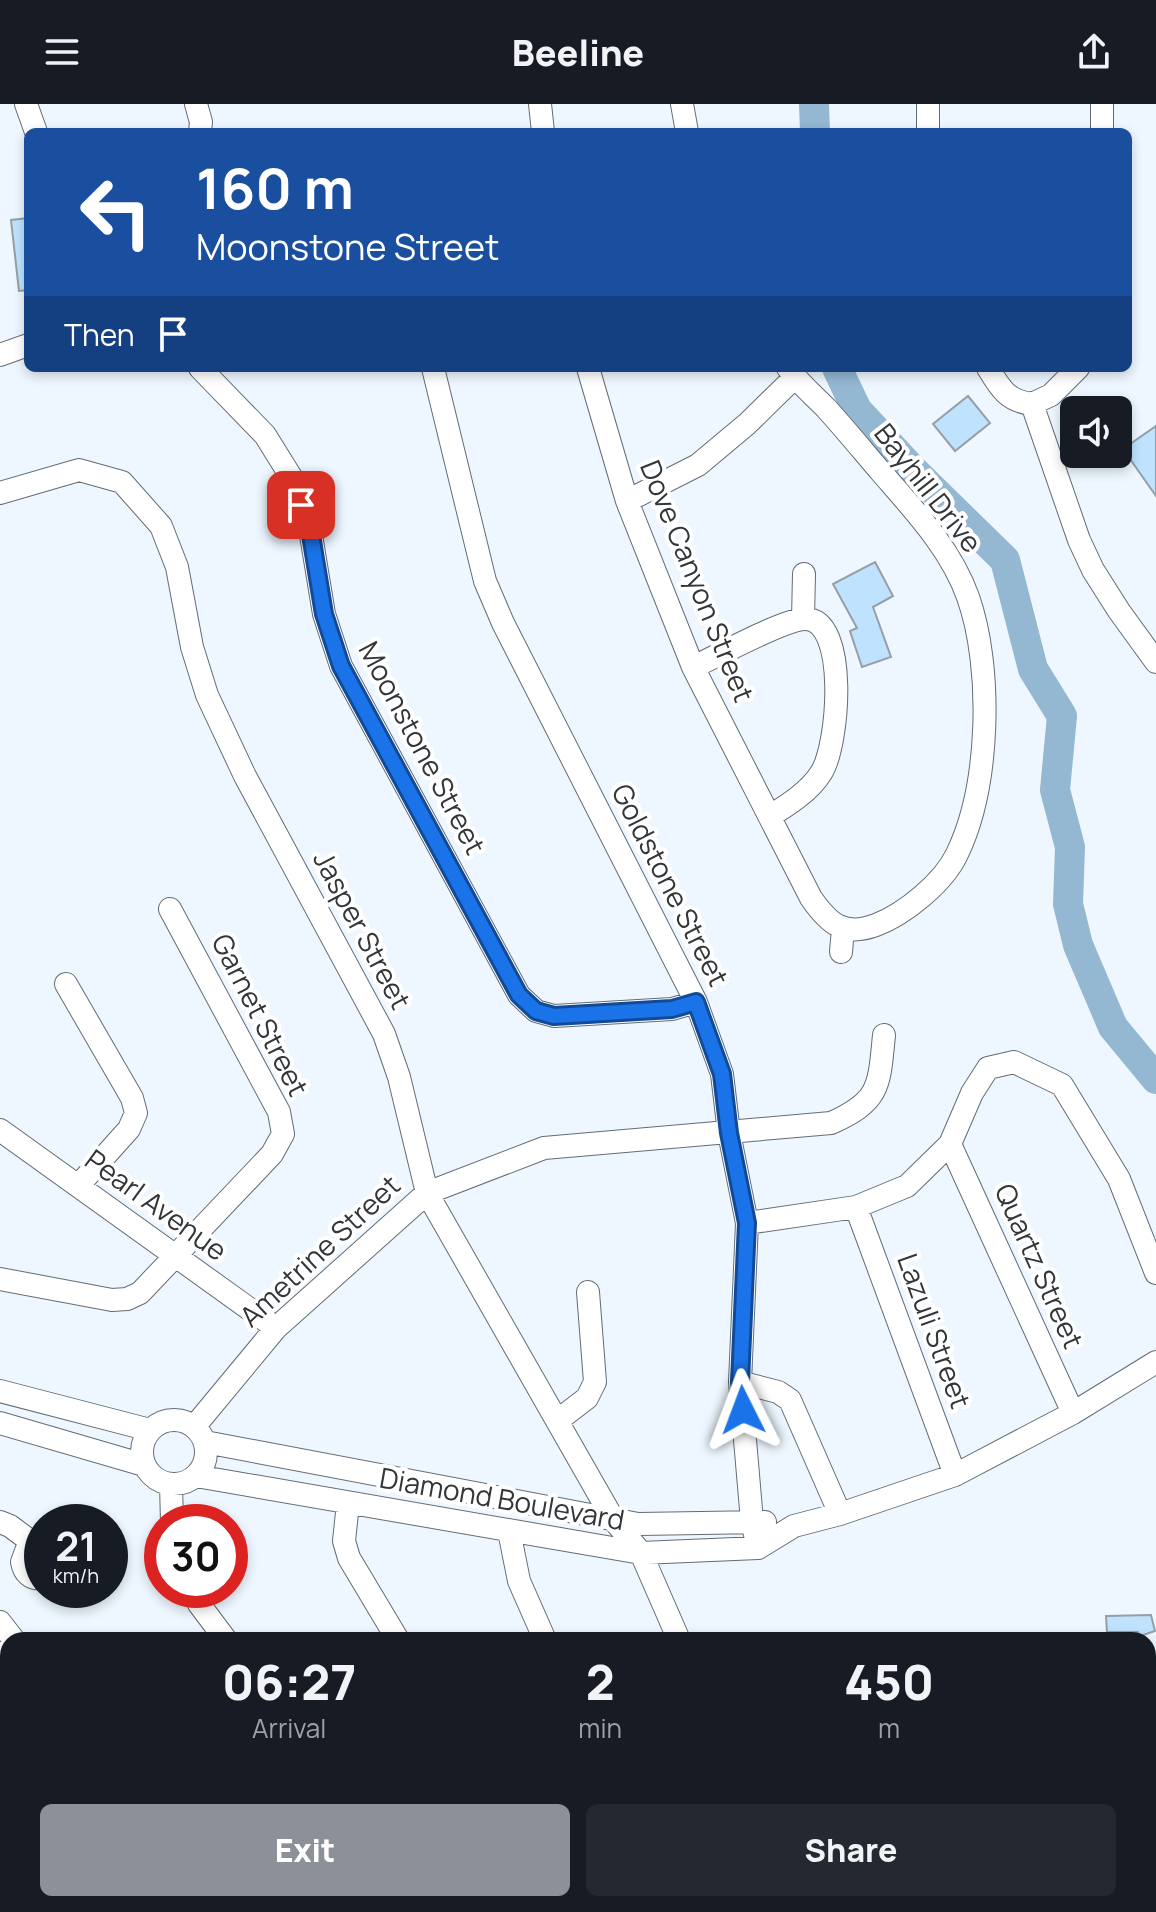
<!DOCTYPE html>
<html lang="en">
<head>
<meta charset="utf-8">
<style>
  body { margin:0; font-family:Manrope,sans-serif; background:#242831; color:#f1f3f6; height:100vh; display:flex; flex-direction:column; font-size:30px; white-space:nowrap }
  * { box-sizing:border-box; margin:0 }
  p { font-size:26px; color:#9ea1a6 }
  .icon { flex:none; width:44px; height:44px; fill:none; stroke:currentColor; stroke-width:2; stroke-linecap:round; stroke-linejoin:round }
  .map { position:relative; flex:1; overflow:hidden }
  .details { position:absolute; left:0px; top:1528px; width:1156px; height:280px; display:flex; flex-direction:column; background:#171b24; border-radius:24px 24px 0 0; box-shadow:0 4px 12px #0003 }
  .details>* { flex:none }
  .banner { position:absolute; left:24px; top:24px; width:1108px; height:244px; border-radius:12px; box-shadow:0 4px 12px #0003; background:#1a4fa0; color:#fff; overflow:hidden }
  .controls { position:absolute; left:1060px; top:292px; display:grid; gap:16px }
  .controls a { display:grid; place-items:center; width:72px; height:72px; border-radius:12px; background:#171b24; box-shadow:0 4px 12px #0003; font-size:40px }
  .speed { position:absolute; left:24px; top:1400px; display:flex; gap:16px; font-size:40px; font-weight:700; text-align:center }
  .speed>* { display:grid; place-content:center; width:104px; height:104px; border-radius:50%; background:#171b24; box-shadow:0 4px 12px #0003; line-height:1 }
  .speed small { font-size:20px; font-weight:400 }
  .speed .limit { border:12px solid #d22; background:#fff; color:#111 }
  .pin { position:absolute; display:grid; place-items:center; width:68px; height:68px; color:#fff; margin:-34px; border-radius:16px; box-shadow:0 4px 12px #0006 }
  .me { position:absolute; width:88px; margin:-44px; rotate:357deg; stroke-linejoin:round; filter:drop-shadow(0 0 6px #0008) }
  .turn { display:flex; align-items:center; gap:28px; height:168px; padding:0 40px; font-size:36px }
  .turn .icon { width:104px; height:104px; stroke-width:2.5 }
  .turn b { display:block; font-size:56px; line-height:68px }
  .then { display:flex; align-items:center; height:76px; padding:0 40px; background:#0003; gap:16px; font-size:30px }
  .eta { display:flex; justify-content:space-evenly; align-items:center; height:136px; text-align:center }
  .eta b { font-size:48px; font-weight:800; line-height:56px }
  .action { display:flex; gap:16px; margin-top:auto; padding:16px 40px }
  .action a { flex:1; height:92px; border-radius:12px; background:#8c9099; color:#fff; font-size:32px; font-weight:800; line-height:92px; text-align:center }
  .action a+a { background:#242831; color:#f1f3f6 }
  header { display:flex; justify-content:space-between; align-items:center; height:104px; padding:0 40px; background:#171b24; font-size:36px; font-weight:800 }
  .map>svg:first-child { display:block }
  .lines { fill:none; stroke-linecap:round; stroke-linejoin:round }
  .river { stroke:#94b7d2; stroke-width:30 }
  .building { fill:#bfe3ff; stroke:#979fa6; stroke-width:2 }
  .minor-casing { stroke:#646c73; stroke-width:24 }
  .minor { stroke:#fff; stroke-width:22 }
  .route-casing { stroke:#114b97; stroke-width:20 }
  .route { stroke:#1a73e8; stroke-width:14 }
  .labels { text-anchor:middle; stroke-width:8; stroke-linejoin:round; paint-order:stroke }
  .street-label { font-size:28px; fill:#323639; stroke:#fff }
</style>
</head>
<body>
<header><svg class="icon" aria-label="menu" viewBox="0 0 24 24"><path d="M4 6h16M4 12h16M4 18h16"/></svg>Beeline<svg class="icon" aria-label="share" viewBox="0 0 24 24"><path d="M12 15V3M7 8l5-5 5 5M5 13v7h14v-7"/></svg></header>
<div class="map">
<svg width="1156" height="1808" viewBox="0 0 1156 1808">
  <rect width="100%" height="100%" fill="#eef7ff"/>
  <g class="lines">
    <path class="river" d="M814,0L815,28
      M837,264L857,306L913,366L1005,456L1033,565L1062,612L1055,686L1070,743L1068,800L1078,841L1113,923L1156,975
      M0,1799L8,1796
      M37,1800L45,1808"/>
  </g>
  <path class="building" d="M28,114V186L19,187L11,116Z
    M968,292L990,319L955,347L933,320Z
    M1156,322V392L1123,345Z
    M875,458L893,492L873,503L891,553L862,563L850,527L857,524L833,480Z
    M1151,1511L1155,1527L1140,1532L1138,1528H1107L1106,1512Z"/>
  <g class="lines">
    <g class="minor-casing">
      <path id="minor" d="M26,0L36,28
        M196,0L201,18L200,28
        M540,0L543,28
        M682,0L687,28
        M928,28V0
        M1102,28V0
        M0,251L28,241
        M200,264L265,331L293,376L310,425L324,510L341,562L519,891L536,907L554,912L672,905L696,898
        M433,264L485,477L503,519L696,898L722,970L729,1029L747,1119L740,1278L752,1417L758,1444
        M588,264L627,397L693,563L811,794C829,820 844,833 876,821C905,810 944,778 957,750C990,682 993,564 968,493C951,445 914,406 881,368C863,347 845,325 826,304C813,291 799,279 788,264
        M988,264C1000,284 1007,297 1032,300
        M1032,300L1079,436L1093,466L1119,507L1156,558
        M1032,300L1051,291L1078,264
        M0,389L79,366L122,378L161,422L177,463L192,543L207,591L245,672L384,930L399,973L427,1089L613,1415L641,1449L679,1536
        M627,397L698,361L747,320L795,273
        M803,515L804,470
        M693,563C716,553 784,515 805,515C849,514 839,642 821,669C810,687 788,701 770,712
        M841,848L843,824
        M66,880L132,994L136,1009L129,1025L78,1082
        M0,1026L276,1224
        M950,1040L1073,1309
        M856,1103L955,1371
        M747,1119L856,1103L907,1082L950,1040L972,989L988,964L1014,958L1062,981L1119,1075L1156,1169
        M0,1175L112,1196L127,1195L140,1189L272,1050L283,1030L279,1008L170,805
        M740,1278L778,1288L790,1296L840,1410
        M0,1287L150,1326
        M142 1348a32 32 0 1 1 64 0a32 32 0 1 1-64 0Z
        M557,1317L587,1294L595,1278L588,1188
        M0,1319L144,1361
        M194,1323L276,1224L427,1089L544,1044L831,1019C881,997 879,981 884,931
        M205,1338L638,1420L765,1418
        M196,1372L641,1449L758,1444L794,1422L840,1410L955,1371L1073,1309L1156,1258
        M171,1381L172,1418
        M348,1399L344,1437L349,1454L398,1536
        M0,1418L10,1422L37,1442
        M509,1427L519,1477L545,1536
        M42,1443L26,1447L22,1458C24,1469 31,1476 42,1474
        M193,1486L199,1500L226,1536
        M0,1518L14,1536
        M0,1549H8
        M0,1595L8,1594
        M0,1635H8
        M0,1681H8
        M1148,1770L1156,1784
        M278,1800L284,1808
        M363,1800L369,1808
        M453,1808L472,1800
        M743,1808L752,1800"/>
    </g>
    <use href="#minor" class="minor"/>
  </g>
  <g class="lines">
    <g class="route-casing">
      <path id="route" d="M301,401L310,425L324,510L341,562L519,891L536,907L554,912L672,905L696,898L722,970L729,1029L747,1119L740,1278L743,1306"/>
    </g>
    <use href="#route" class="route"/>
  </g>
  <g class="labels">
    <g class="street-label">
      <text transform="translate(928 384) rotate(52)" y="10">Bayhill Drive</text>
      <text transform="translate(697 477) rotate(68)" y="10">Dove Canyon Street</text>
      <text transform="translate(422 644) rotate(62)" y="10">Moonstone Street</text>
      <text transform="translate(670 781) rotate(63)" y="10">Goldstone Street</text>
      <text transform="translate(362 826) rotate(62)" y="10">Jasper Street</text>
      <text transform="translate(260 911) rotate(63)" y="10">Garnet Street</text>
      <text transform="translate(156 1101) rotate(36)" y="10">Pearl Avenue</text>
      <text transform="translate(320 1147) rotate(-43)" y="10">Ametrine Street</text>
      <text transform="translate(1039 1162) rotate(66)" y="10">Quartz Street</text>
      <text transform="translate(934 1227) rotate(70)" y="10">Lazuli Street</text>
      <text transform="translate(502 1395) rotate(10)" y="10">Diamond Boulevard</text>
    </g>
  </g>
</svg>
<div class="controls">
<a><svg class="icon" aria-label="sound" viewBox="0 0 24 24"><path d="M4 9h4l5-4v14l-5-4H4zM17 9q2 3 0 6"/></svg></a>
</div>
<div class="speed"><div>21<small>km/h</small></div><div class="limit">30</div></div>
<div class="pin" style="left:301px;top:401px;background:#d93025"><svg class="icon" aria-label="arrive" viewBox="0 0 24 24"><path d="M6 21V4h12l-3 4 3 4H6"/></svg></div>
<svg class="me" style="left:743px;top:1306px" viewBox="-20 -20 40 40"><path d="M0-17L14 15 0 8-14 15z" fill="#1a73e8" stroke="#fff" stroke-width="4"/></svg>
<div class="banner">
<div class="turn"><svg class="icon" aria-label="left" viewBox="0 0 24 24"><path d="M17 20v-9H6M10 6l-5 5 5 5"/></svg><div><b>160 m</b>Moonstone Street</div></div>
<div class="then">Then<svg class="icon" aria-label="arrive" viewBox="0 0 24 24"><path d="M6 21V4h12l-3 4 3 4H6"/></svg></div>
</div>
<section class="details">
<div class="eta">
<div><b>06:27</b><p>Arrival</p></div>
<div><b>2</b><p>min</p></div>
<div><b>450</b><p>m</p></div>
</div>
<div class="action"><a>Exit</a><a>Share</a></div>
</section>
</div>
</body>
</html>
